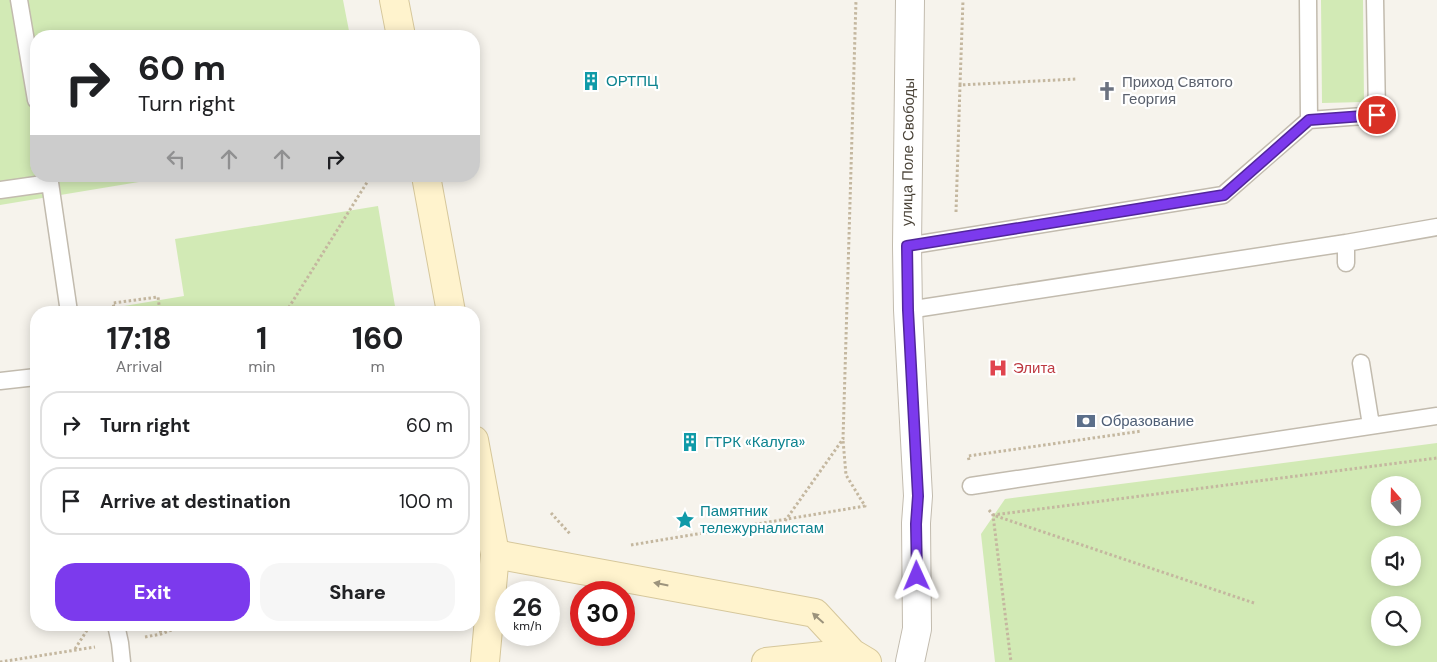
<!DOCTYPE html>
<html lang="en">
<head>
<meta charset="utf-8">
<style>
  body { margin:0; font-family:"DM Sans",sans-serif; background:#f6f6f6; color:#202124; height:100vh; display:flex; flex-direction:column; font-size:19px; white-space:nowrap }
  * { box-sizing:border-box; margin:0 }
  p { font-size:16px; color:#757577 }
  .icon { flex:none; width:28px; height:28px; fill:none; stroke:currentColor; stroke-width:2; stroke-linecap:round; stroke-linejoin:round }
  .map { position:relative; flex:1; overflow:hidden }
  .panel { position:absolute; left:30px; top:306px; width:450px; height:325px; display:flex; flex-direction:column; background:#fff; border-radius:20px; box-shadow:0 2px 12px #0003 }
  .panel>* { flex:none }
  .guide { position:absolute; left:30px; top:30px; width:450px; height:152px; border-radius:20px; box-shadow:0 2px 12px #0003; background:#fff; color:#202124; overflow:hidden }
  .needle { width:32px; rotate:340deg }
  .buttons { position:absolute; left:1371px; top:476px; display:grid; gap:10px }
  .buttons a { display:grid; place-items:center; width:50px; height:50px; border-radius:50%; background:#fff; box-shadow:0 2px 12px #0003; font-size:25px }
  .speed { position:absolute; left:495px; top:581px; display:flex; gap:10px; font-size:25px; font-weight:700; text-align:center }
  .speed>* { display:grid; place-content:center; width:65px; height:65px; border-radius:50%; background:#fff; box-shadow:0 2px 12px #0003; line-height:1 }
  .speed small { font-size:12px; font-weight:400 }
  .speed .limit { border:8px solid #d22; background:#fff; color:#111 }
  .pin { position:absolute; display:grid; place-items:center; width:42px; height:42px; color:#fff; margin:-21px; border:2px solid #fff; border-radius:50%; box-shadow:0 1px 5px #0007 }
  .me { position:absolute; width:55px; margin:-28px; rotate:359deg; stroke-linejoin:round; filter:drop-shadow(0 0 4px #0008) }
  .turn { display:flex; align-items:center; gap:18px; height:105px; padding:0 25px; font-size:22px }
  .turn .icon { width:65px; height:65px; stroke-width:2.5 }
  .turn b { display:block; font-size:35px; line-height:42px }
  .lanes { display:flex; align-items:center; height:48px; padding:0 25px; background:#0003; justify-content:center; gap:25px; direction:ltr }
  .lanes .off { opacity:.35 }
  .eta { display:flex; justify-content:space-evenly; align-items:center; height:85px; text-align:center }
  .eta b { font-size:30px; font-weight:800; line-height:35px }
  .cta { display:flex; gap:10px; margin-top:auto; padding:10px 25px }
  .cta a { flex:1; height:58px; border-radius:20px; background:#7c3aed; color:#fff; font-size:20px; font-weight:800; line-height:58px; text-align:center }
  .cta a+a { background:#f6f6f6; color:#202124 }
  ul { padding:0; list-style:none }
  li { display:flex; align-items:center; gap:15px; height:68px; margin:0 10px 8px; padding:0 15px; border:2px solid #e0e0e0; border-radius:20px }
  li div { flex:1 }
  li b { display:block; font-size:19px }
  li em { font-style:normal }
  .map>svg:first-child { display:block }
  .green { fill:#d2eab5; fill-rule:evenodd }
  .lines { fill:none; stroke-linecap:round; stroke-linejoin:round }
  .lane-casing { stroke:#c2bbae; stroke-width:19 }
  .street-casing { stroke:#c2bbae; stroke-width:30 }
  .secondary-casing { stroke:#d6c79b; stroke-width:30 }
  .path { stroke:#c4b79f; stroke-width:3; stroke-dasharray:2.5 2.5; stroke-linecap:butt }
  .lane { stroke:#fff; stroke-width:16 }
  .street { stroke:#fff; stroke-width:28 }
  .secondary { stroke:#fff3cd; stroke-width:28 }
  .oneway { fill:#9c937c }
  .route-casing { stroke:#51269a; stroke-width:12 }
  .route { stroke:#7c3aed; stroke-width:9 }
  .labels { text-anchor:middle; stroke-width:4.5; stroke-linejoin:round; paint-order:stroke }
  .culture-label { font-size:15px; fill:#0d838f; stroke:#fff; text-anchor:start }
  .worship-label { font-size:15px; fill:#5b616d; stroke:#fff; text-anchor:start }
  .street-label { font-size:15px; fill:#4b4439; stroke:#fff }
  .health-label { font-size:15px; fill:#be3a42; stroke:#fff; text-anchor:start }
  .service-label { font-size:15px; fill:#4e5e75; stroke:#fff; text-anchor:start }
</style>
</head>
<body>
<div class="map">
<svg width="1437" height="662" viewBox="0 0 1437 662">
  <rect width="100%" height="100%" fill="#f6f3ec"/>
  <path class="green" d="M0,0H343L350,36H36V176H175L0,205Z
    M1321,0H1363L1364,102L1322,103Z
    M378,206L396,312H88L184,296L175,239Z
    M1437,443V662H995L981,534L1005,499ZM1380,485H1412V518H1380ZM1380,545H1412V578H1380ZM1380,605H1412V638H1380Z"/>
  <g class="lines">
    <g class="lane-casing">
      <path id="lane" d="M19,0L36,100
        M1309,120L1377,115L1375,0
        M49,176L69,312
        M0,190L50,183
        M907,246L1223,195L1309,120L1308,0
        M1346,263V243L1437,227
        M908,310L1346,243
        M1361,363L1371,425
        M0,381L36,377
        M971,486L1437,416
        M116,625L120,643L122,662"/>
    </g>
    <g class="street-casing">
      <path id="street" d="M910,662L917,629L916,523L918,496L908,310L907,246L910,0"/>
    </g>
    <g class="secondary-casing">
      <path id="secondary" d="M394,0L401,36
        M426,176L451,312
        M474,440L495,554L485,662
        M495,554L815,613L852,653L867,662
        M766,662L852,653"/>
    </g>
    <path class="path" d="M960,85L963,0
      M956,212L960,85L1076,79
      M115,312L113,303L158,297L160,312
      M286,312L371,176
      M969,460L968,456L1142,431
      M989,510L993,515L1011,662
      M551,513L571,535
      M785,521L843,439L856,0
      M631,545L865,506L846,475L843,440
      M1254,603L993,515L1437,458
      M159,625L161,634
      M145,637L161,634L185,625
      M75,649L89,627
      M0,662L95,647"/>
    <use href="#lane" class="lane"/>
    <use href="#street" class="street"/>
    <use href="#secondary" class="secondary"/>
  </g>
  <defs><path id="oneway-solid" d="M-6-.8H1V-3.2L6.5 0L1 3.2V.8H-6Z" transform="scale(1.25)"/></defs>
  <g class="oneway">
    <use href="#oneway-solid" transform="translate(661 584) rotate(-169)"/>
    <use href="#oneway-solid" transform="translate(818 618) rotate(-138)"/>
  </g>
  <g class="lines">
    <g class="route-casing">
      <path id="route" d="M917,576L916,524L918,496L908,310L907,246L1224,195L1309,120L1377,115"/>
    </g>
    <use href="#route" class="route"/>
  </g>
  <defs>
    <g id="building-bare" transform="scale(1.5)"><path d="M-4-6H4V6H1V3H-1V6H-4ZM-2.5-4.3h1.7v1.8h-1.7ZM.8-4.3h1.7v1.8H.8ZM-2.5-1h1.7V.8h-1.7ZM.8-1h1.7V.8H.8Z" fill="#0f9aa8" stroke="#fff" stroke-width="2.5" paint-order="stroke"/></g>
    <g id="church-bare" transform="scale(1.5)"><path d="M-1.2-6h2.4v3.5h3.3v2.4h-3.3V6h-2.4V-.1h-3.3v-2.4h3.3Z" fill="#6b7280" stroke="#fff" stroke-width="2.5" paint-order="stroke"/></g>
    <g id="hospital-bare" transform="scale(1.5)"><path d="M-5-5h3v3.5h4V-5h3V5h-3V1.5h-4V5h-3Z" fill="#e0444e" stroke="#fff" stroke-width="2.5" paint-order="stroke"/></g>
    <g id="bank-bare" transform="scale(1.5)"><path d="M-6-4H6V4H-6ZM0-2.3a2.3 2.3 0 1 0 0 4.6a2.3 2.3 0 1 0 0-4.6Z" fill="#5c6f8a" stroke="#fff" stroke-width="2.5" paint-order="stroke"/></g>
    <g id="sight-bare" transform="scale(1.5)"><path d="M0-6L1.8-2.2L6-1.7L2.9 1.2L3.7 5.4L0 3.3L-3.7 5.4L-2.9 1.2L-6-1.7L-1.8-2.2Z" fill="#0f9aa8" stroke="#fff" stroke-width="2.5" paint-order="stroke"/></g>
  </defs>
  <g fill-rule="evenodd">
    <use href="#building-bare" x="591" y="81"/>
    <use href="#church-bare" x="1107" y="91"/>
    <use href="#hospital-bare" x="998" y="368"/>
    <use href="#bank-bare" x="1086" y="421"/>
    <use href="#building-bare" x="690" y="442"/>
    <use href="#sight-bare" x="685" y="520"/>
  </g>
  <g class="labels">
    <g class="culture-label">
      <text x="606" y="86">ОРТПЦ</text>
      <text x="705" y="447">ГТРК «Калуга»</text>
      <text x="700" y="516">Памятник<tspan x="700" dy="17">тележурналистам</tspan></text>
    </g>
    <g class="worship-label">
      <text x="1122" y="87">Приход Святого<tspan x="1122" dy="17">Георгия</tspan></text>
    </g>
    <g class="street-label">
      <text transform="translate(908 152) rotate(-89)" y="5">улица Поле Свободы</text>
    </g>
    <g class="health-label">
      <text x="1013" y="373">Элита</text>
    </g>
    <g class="service-label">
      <text x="1101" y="426">Образование</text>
    </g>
  </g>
</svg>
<div class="buttons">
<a><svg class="needle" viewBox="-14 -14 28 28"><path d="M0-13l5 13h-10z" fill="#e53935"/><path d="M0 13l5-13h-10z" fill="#757577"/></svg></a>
<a><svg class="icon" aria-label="sound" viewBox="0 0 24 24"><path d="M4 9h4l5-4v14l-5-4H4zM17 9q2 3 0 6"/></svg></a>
<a><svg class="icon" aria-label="search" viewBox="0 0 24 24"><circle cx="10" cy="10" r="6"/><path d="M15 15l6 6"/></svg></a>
</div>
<div class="speed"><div>26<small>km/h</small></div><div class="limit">30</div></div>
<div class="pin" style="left:1377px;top:115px;background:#d93025"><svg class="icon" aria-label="arrive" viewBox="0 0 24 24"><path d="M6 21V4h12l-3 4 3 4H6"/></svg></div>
<svg class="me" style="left:917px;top:576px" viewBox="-20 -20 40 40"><path d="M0-17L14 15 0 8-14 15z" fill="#7c3aed" stroke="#fff" stroke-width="4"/></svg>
<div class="guide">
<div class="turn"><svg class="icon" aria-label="right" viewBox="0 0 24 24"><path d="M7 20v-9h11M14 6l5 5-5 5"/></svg><div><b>60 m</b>Turn right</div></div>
<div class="lanes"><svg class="icon off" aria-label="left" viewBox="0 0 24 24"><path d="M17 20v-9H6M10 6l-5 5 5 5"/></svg><svg class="icon off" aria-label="ahead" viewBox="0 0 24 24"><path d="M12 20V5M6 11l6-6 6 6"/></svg><svg class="icon off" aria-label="ahead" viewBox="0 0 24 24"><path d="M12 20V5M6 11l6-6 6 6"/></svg><svg class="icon" aria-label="right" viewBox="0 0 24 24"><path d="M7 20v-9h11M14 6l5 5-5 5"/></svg></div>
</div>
<section class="panel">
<div class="eta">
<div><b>17:18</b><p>Arrival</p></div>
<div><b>1</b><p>min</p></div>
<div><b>160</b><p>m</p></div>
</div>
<ul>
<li><svg class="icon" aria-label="right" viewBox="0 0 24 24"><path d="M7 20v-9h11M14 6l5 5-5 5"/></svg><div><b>Turn right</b></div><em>60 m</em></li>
<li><svg class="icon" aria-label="arrive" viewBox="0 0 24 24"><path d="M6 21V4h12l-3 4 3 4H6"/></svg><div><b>Arrive at destination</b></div><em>100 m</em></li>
</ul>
<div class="cta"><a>Exit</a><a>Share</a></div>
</section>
</div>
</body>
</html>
